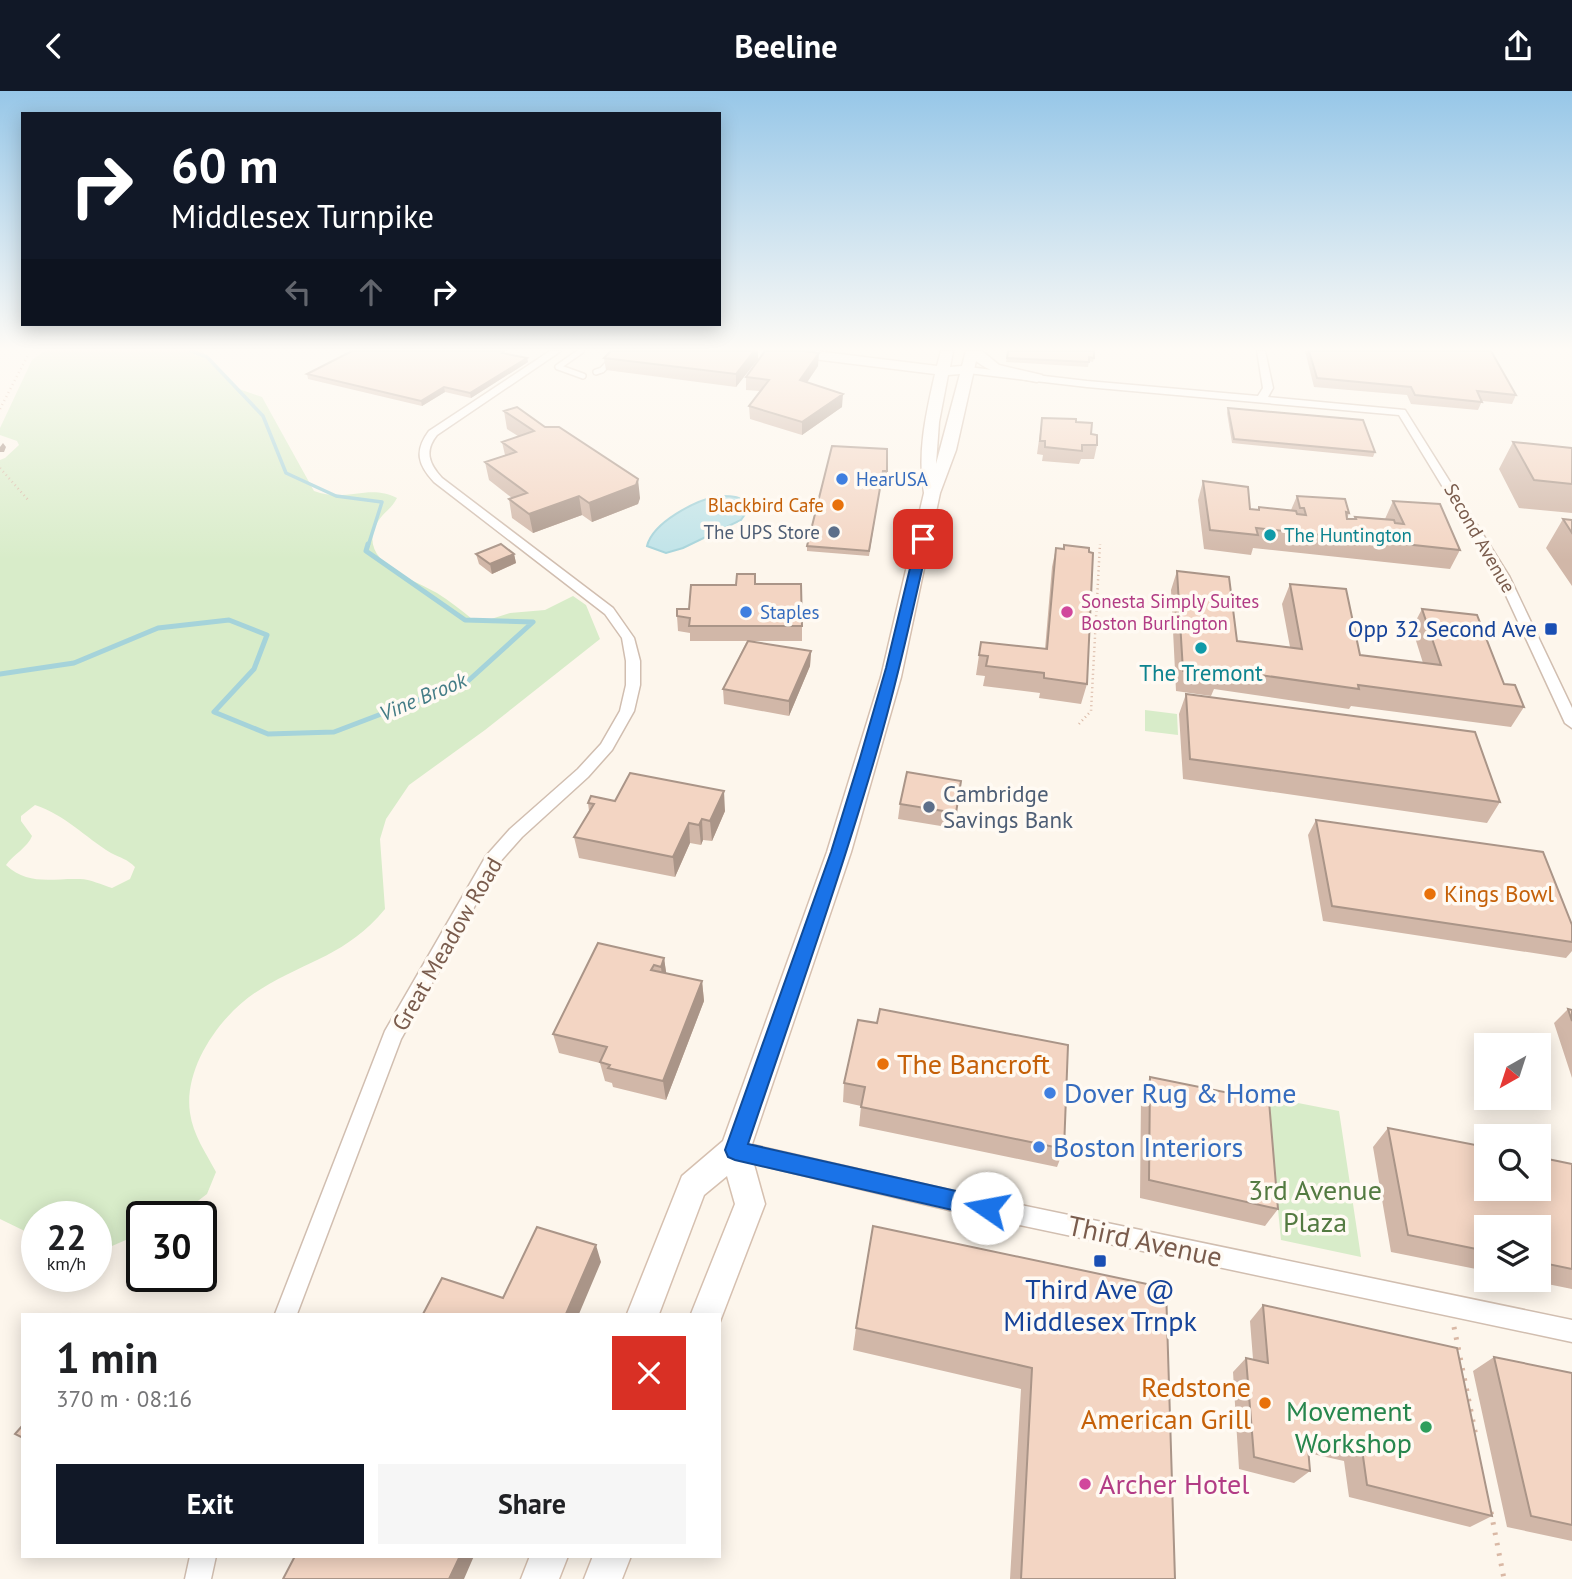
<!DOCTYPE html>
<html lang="en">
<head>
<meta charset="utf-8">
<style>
  body { margin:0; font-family:"PT Sans",sans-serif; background:#f6f6f6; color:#202124; height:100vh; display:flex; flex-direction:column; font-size:26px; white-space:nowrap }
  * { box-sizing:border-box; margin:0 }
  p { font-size:23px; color:#757577 }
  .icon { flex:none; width:38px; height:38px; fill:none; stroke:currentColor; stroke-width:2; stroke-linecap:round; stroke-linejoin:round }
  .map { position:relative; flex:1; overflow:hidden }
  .sheet { position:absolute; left:21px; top:1222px; width:700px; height:245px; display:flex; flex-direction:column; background:#fff; border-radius:0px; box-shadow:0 4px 18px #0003 }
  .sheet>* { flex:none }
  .top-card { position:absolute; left:21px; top:21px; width:700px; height:214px; border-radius:0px; box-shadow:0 4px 18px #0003; background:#111827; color:#fff; overflow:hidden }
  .needle { width:46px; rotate:219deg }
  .controls { position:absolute; left:1474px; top:942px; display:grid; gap:14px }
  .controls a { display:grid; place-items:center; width:77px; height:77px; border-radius:0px; background:#fff; box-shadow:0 4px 18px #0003; font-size:35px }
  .speed { position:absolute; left:21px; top:1110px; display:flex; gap:14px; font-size:35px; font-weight:700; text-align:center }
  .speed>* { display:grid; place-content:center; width:91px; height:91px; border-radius:50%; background:#fff; box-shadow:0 4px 18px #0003; line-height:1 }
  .speed small { font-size:18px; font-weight:400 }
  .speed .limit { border:4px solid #111; border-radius:10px; background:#fff; color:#111 }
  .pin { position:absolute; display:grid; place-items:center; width:60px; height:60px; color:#fff; margin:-30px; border-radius:14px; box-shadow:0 4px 10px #0006 }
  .me { position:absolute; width:77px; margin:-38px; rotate:282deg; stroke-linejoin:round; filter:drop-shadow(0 0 5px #0008) }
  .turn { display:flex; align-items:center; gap:24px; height:147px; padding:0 35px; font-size:32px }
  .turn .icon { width:91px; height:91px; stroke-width:2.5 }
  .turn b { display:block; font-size:49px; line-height:60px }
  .lanes { display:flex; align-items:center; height:66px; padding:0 35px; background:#0003; justify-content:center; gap:35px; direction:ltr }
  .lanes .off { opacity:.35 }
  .round { display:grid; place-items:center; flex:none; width:74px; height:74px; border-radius:0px; background:#f6f6f6 }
  .head { display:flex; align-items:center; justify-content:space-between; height:119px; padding:0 35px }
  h1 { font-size:42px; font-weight:800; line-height:52px }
  .primary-button { display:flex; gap:14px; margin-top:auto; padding:14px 35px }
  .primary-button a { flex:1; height:80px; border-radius:0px; background:#111827; color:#fff; font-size:28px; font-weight:800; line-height:80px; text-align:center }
  .primary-button a+a { background:#f6f6f6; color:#202124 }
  header { display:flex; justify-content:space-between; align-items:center; height:91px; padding:0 35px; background:#111827; color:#fff; font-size:32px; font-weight:800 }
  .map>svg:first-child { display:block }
  .green { fill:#d8ecc9; fill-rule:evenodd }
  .water { fill:#bfe3e8; stroke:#a5d3da; stroke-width:2 }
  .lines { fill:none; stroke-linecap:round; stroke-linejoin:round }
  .stream-far1 { stroke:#a5d3da; stroke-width:3.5 }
  .stream { stroke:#a5d3da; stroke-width:5 }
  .lane-casing { stroke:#d1beb0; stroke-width:8 }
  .street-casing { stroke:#d1beb0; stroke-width:3 }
  .secondary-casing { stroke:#d6c0b0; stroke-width:3 }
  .path-far1 { stroke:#d9b8a5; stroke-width:2.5; stroke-dasharray:1 3.5; stroke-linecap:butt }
  .path { stroke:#d9b8a5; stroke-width:5; stroke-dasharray:2.5 8; stroke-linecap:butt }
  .lane { stroke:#fff; stroke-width:5 }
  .street { fill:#fff; fill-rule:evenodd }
  .secondary { fill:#fff; fill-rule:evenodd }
  .wall { fill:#d1b7a8 }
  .shaded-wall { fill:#aa9588 }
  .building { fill:#f3d5c3; stroke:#aa9588; stroke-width:2 }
  .route { fill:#1a73e8; stroke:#114b97; stroke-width:2 }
  .shop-dot { fill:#3f7fe0; stroke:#fffaf3; stroke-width:2.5 }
  .food-dot { fill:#e8710a; stroke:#fffaf3; stroke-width:2.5 }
  .service-dot { fill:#5c6f8a; stroke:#fffaf3; stroke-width:2.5 }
  .culture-dot { fill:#0f9aa8; stroke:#fffaf3; stroke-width:2.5 }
  .hotel-dot { fill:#d1479c; stroke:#fffaf3; stroke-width:2.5 }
  .transit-dot { fill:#1a4fb4; stroke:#fffaf3; stroke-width:2.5 }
  .leisure-dot { fill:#2e9e5b; stroke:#fffaf3; stroke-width:2.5 }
  .labels { text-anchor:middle; stroke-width:7; stroke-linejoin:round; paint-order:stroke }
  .far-shop-label { font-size:19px; fill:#366cbe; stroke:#fffaf3; text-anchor:start }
  .far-food-label { font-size:19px; fill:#c56008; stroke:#fffaf3; text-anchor:end }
  .far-service-label { font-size:19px; fill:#4e5e75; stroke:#fffaf3; text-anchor:end }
  .far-culture-label { font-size:19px; fill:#0d838f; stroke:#fffaf3; text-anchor:start }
  .far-street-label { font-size:19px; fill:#7a5c4d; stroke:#fffaf3 }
  .far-hotel-label { font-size:19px; fill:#b23c85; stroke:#fffaf3; text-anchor:start }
  .far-water-label { font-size:21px; font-style:italic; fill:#437c86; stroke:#fffaf3 }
  .transit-label { font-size:23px; fill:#164399; stroke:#fffaf3; text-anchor:end }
  .culture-label { font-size:23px; fill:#0d838f; stroke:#fffaf3 }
  .service-label { font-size:23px; fill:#4e5e75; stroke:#fffaf3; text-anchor:start }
  .food-label { font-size:23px; fill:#c56008; stroke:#fffaf3; text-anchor:start }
  .street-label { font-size:23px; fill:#7a5c4d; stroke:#fffaf3 }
  .near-food-label { font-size:28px; fill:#c56008; stroke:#fffaf3; text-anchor:start }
  .near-shop-label { font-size:28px; fill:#366cbe; stroke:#fffaf3; text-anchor:start }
  .near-park-label { font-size:28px; fill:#537a41; stroke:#fffaf3 }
  .near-street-label { font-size:28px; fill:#7a5c4d; stroke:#fffaf3 }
  .near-transit-label { font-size:28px; fill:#164399; stroke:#fffaf3 }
  .near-leisure-label { font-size:28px; fill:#27864d; stroke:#fffaf3; text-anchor:end }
  .near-hotel-label { font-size:28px; fill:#b23c85; stroke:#fffaf3; text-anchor:start }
</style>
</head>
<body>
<header><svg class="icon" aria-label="back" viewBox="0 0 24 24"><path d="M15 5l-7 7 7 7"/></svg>Beeline<svg class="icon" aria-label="share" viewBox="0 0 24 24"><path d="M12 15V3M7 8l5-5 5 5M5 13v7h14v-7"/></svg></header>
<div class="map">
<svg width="1572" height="1488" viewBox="0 0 1572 1488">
  <rect width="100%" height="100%" fill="#fdf6ec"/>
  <path class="green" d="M45,260H202L236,297L262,306L314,400C347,412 369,392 397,407C390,421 378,423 373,442C366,474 417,490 437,502C450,510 461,519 472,528H491L510,522L545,519L573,505L586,514L600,548L485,639L409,694L386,728L380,748L385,818C347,864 308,869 261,898C222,921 183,976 190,1022C193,1044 206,1062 216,1081L207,1103L178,1125H142V1142L112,1155L96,1153V1125H37V1146L0,1128V369L5,367L19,354L17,350L0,344V337L32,269ZM35,714C65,724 85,746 111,762C121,767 127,768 135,776L130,788L112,797C102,794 90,788 80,788C52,787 28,795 6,774C13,764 28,756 32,745L21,730V725Z
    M1145,619L1177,623L1178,644L1145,640Z
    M1267,1006L1339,1020L1361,1166L1281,1149Z"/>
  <path class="water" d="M717,405C730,405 742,404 750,416L741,429L683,457L666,462L647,455C653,431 695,410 717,405Z"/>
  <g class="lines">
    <path class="stream-far1" d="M191,260L207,266L263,325L286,382L336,405L382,411L368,455"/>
    <path class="stream" d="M0,583L74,572L158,537L229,529L267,544L254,578L214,621L268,643L334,641L468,590L533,531L465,529L366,460L368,453"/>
    <g class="lane-casing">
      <path id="lane" d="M581,260L558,276L583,285
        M596,281L602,279L620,260"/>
    </g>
    <g class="street-casing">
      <path id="street" d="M550,260H561L437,344C424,360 429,373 442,387L613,517L634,547L640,570V594L634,620L612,659L588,686L522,746L498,773L401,948L297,1223H275L385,940L486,765L510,738L578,678L601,653L620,620L626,594V570L622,547L605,523L434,391C418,374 414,360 429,340Z
        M1257,260H1265L1273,297L1268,306L1405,319L1509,485L1572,617V637L1565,632L1497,485L1399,324L1087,296L968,282L963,279L968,276L1087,290L1258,305L1263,297Z
        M735,1050L949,1099L1572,1229V1251L949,1119L735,1068L728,1066L725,1059L728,1052Z
        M190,1465H216L211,1488H185Z"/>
    </g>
    <g class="secondary-casing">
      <path id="secondary" d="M775,260H815L937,275L941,260H953L950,276L962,275L966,260H982L999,274L1042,284L1044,287L1037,291C1015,287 994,284 976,270L956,359L940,402L901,586L851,761L750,1059L765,1113L719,1233V1223H691L735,1113L727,1085L704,1104L659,1223H627L682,1085L723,1050L827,761L881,586L924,402C917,361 926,323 935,283L781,264ZM960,283L936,373L939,331L948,284Z
        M530,1465H568L559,1488H521Z
        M593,1465H631L622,1488H584Z"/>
    </g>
    <path class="path-far1" d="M0,318L28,264
      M0,377L29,410
      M1079,633L1091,620L1100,453"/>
    <path class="path" d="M1454,1236L1476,1345
      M1491,1421L1504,1488"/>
    <use href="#lane" class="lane"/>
    <use href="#street" class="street"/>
    <use href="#secondary" class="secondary"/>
  </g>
  <path class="wall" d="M611,260H758V268L736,296L606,279L604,267Z
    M1008,260L1094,267L1093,271L1089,270L1088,276L1006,271Z
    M1305,260H1491L1516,304L1512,313L1482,310L1478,319L1411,313L1407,304L1314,296Z
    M507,263L527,267L528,271L471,307L445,301L422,315L308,288L307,283Z
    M818,275L807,291L842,316L802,344L750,328L749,315L760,300L746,299V286Z
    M1228,317L1375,361L1373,366L1232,352L1227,322Z
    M504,320L640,407L638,413L592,431L582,424L533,442L512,427L509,408L512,407L489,389L485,371L505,364L502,351L518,345L507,338Z
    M1042,327L1076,331L1091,343L1097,354L1094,368H1081L1079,373L1042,370L1043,364L1037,363Z
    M1513,351L1572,357V422L1519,417L1499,378Z
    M887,358V385H882L869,465L807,460V455Z
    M1203,390L1250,418L1258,419L1259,416L1291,419L1297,405L1349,422L1347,428H1354L1355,426L1385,428L1393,410L1460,459L1450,478L1253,457L1251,464L1204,458L1198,409Z
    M1563,428L1572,429V495L1546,457Z
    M1056,457L1087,593L1081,613L1039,607L1040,602L983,595L985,585L976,584L981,551L1045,558L1052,476Z
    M476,463H514L516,472L492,483L479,473Z
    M1177,480L1237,550L1290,556L1282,513L1290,493L1360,564L1423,572L1412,537L1422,518L1504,593L1524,616L1511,636L1351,615L1349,618L1214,598L1211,605L1176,600L1171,499Z
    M755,493L802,535V550H750L811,560L810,575L789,625L724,613L723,598L747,550H690V542L678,540L677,525Z
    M1186,603L1500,711L1487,732L1183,688L1179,623Z
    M961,690L953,737L898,728L900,713Z
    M615,710L725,720L712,750L703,749L701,754L690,752L675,786L579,767L574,746L589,720L588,712Z
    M1316,729L1572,834V860L1566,867L1323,830L1308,744Z
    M664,867L666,882L702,890L704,910L666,1009L613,996L612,992L605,990L600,972L559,962L553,943Z
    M1568,918L1572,919V987L1554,932Z
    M858,929L1064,1058L1057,1076L859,1035L861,1015L843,1011L844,992Z
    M1150,986L1278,1118L1265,1135L1140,1107L1141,1005Z
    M1388,1037L1572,1073V1198L1523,1188H1538V1136H1486V1180L1391,1161L1373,1056Z
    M1166,1197L1175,1488H1010L1021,1298L853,1259L856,1237Z
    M1263,1214L1492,1425L1470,1436L1349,1406L1344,1370L1308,1362L1310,1380L1294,1392L1239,1378L1233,1281L1246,1267L1253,1268L1250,1230Z
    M1494,1266L1572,1282V1450L1507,1436L1473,1280Z"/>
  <path class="shaded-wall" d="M754,260H758V268L736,296V283Z
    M819,262L818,275L800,302V289Z
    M527,267L528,271L471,307L470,302Z
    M444,296L445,301L422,315L421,310Z
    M843,303L842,316L802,344V331Z
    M3,352L6,356L4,361H0V356Z
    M638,388L640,407L638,413L592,431L589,412Z
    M579,405L582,424L533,442L529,423Z
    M514,463L516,472L492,483L490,473Z
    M811,560L810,575L789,625V610Z
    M724,700L725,720L712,750L710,730Z
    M702,728L703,749L701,754L699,734Z
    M689,732L690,752L675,786L673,766Z
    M664,867L667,887L663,896L661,876Z
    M702,890L704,910L666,1009L663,990Z
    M596,1154L601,1171L579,1223H566Z
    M460,1465H474L464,1488H449Z"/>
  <path class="building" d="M352,260H504L502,262L527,267L470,302L444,296L421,310L307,283Z
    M611,260H754L736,283L604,267Z
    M765,260H804L819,262L800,289L843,303L802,331L749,315L769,289L746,286Z
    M1008,260H1094V267L1089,266V271L1007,267Z
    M1309,260H1491L1516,304L1477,300L1482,311L1415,304L1411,296L1317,287Z
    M517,316L545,336H559L638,388L636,394L589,412L579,405L529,423L509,408L527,402L485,371L516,361L502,351L534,340L504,320Z
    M1228,317L1363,329L1375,361L1234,348Z
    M1042,327L1076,328V331L1092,332L1091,343L1097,344V354H1082V360L1045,356V350H1040Z
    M1513,351L1572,357V393L1534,389Z
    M832,355L887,358V380H883L869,460L807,455Z
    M1203,390L1248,396L1250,418L1259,419V416L1296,420L1297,423L1306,424L1304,417H1300L1297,405L1345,408L1349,422L1346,421L1347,428H1356L1355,426L1394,429L1395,432L1404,433L1393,410L1440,413L1460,459L1256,437L1258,444L1210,439Z
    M1563,428L1572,429V442Z
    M501,453L514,463L490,473L476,463Z
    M1064,454L1089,457V461L1093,462L1087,593L1044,587V582L986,575L988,565L979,564L981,551L1047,558L1056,457L1064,458Z
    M1177,480L1229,486L1237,550L1302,558L1290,493L1346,498L1360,564L1441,574L1422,518L1477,524L1504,593L1515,594L1524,616L1358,594L1359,598L1218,578V585L1183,580Z
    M737,483H755V493H801L802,535H689L690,527L677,525V518H689L691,494H736Z
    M748,550L811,560L789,610L723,598Z
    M1186,603L1475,641L1500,711L1190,668Z
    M907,681L961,690L956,722L900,713Z
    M630,682L724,700L710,730L702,728L699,734L689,732L673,766L574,746L594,713L588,712L591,705L615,710Z
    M1316,729L1543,761L1572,834V851L1332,815Z
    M598,852L664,867L661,876L654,874L651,879L702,890L663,990L608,977L610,974L600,971L607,956L553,943Z
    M880,918L1068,954L1064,1058L861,1016L865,996L844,992L858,929L877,932Z
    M1568,918L1572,919V930Z
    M1150,986L1269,1010L1278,1118L1149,1089Z
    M1388,1037L1486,1056V1097H1538V1066L1572,1073V1178L1538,1171V1136H1486V1160L1408,1144Z
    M873,1135L1166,1197L1175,1488H1021L1032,1277L856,1237Z
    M537,1136L596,1154L566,1223H423L442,1187L503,1207Z
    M1263,1214L1457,1257L1492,1425L1367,1394L1362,1358L1307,1345L1310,1380L1254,1366L1246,1267L1268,1272Z
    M1494,1266L1572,1282V1434L1531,1425Z
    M23,1334V1347L15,1343Z
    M295,1465H460L449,1488H283Z"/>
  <linearGradient id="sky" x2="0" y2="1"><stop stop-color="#97c7e8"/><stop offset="0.55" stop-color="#fefbf6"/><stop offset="1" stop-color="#fefbf6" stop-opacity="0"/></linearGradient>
  <rect width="1572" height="469" fill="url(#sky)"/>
  <path class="route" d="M923,444L929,448C912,522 896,596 874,670C836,799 791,925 748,1053L987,1107L995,1110L998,1117L995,1124L987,1127L735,1069L728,1066L725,1059L831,761L860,667L886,577L917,448Z"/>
  <g class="shop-dot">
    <circle cx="842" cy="388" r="7"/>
    <circle cx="746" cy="521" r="7"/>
    <circle cx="1050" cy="1002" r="7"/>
    <circle cx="1039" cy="1056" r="7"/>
  </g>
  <g class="food-dot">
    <circle cx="838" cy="414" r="7"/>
    <circle cx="1430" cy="803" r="7"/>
    <circle cx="883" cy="973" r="7"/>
    <circle cx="1265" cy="1312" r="7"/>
  </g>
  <g class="service-dot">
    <circle cx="834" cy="441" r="7"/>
    <circle cx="929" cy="716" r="7"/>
  </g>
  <g class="culture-dot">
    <circle cx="1270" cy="444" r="7"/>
    <circle cx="1201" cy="557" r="7"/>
  </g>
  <g class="hotel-dot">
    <circle cx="1067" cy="521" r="7"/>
    <circle cx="1085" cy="1393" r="7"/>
  </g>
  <g class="transit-dot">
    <rect x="1544" y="531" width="14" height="14" rx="3.5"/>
    <rect x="1093" y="1163" width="14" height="14" rx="3.5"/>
  </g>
  <circle class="leisure-dot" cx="1426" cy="1336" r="7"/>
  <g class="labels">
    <g class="far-shop-label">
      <text x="856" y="395">HearUSA</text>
      <text x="760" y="528">Staples</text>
    </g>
    <g class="far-food-label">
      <text x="824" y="421">Blackbird Cafe</text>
    </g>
    <g class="far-service-label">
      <text x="820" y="448">The UPS Store</text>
    </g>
    <g class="far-culture-label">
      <text x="1284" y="451">The Huntington</text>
    </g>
    <g class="far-street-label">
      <text transform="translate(1480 447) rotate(60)" y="7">Second Avenue</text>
    </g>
    <g class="far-hotel-label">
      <text x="1081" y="517">Sonesta Simply Suites<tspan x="1081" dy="22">Boston Burlington</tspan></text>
    </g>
    <g class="far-water-label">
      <text transform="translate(423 606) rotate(-23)" y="7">Vine Brook</text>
    </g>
    <g class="transit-label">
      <text x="1537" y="546">Opp 32 Second Ave</text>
    </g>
    <g class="culture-label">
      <text x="1201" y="590">The Tremont</text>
    </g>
    <g class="service-label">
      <text x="943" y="711">Cambridge<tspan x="943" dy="26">Savings Bank</tspan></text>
    </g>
    <g class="food-label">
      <text x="1444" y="811">Kings Bowl</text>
    </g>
    <g class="street-label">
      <text transform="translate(447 853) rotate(-60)" y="8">Great Meadow Road</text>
    </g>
    <g class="near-food-label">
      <text x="897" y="983">The Bancroft</text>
      <text x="1251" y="1306" text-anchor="end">Redstone<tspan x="1251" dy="32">American Grill</tspan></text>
    </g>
    <g class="near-shop-label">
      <text x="1064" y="1012">Dover Rug &amp; Home</text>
      <text x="1053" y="1066">Boston Interiors</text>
    </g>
    <g class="near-park-label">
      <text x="1315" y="1109">3rd Avenue<tspan x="1315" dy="32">Plaza</tspan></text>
    </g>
    <g class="near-street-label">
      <text transform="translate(1145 1150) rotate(12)" y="10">Third Avenue</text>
    </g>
    <g class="near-transit-label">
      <text x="1100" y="1208">Third Ave @<tspan x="1100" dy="32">Middlesex Trnpk</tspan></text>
    </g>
    <g class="near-leisure-label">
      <text x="1412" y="1330">Movement<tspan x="1412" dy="32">Workshop</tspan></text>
    </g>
    <g class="near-hotel-label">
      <text x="1099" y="1403">Archer Hotel</text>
    </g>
  </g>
</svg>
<div class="controls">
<a><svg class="needle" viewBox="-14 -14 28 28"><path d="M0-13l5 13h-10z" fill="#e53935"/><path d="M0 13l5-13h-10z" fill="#757577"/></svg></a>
<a><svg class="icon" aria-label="search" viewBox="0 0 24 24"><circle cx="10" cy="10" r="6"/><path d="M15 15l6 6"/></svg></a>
<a><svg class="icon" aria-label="layers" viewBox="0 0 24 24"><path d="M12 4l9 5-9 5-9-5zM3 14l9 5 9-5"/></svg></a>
</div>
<div class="speed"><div>22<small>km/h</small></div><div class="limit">30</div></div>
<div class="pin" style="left:923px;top:448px;background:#d93025"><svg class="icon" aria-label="arrive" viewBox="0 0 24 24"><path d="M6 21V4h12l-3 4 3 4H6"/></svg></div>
<svg class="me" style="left:987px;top:1117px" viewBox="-20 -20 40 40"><circle r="19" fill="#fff"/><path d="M0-13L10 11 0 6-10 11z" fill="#1a73e8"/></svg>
<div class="top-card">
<div class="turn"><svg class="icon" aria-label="right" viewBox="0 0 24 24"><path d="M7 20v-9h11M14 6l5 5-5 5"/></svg><div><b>60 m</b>Middlesex Turnpike</div></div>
<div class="lanes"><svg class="icon off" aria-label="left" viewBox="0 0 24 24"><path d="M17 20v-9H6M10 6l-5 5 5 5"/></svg><svg class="icon off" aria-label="ahead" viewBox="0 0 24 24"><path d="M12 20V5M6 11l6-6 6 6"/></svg><svg class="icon" aria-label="right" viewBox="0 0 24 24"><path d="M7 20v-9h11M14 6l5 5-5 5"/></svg></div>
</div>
<section class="sheet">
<div class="head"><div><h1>1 min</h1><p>370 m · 08:16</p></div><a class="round" style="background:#d93025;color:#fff"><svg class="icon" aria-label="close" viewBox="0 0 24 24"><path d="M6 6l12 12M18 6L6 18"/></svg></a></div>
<div class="primary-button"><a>Exit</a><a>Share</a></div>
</section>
</div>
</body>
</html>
